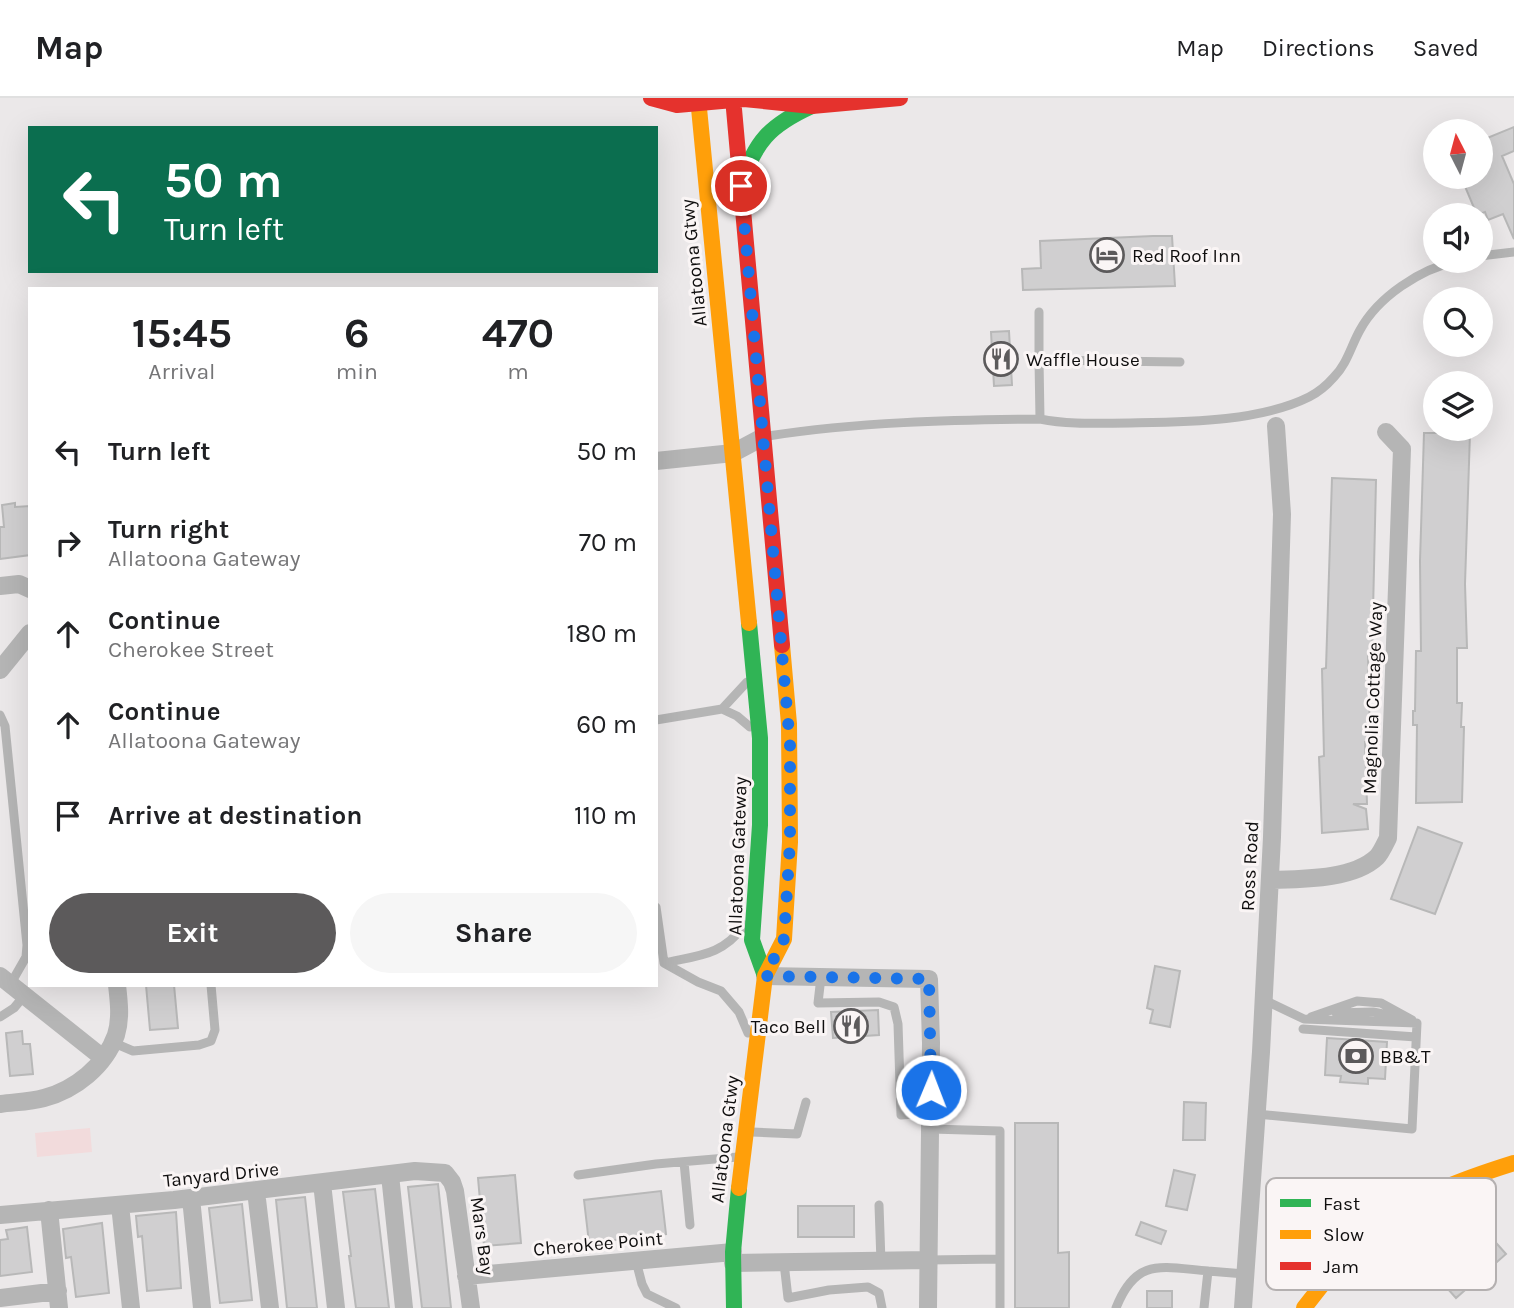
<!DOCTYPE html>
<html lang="en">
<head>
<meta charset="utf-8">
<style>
  body { margin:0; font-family:Karla,sans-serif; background:#f6f6f6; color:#202124; height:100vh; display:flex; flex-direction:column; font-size:26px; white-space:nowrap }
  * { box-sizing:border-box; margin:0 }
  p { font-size:23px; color:#757577 }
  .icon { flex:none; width:38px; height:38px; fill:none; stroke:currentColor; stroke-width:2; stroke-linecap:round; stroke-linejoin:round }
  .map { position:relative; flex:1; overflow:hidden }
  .details { position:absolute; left:28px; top:189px; width:630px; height:700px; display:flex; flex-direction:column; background:#fff; border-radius:0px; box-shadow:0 7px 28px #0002 }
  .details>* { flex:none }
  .guide { position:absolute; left:28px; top:28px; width:630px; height:147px; border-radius:0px; box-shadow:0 7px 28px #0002; background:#0b6e4f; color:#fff; overflow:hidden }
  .needle { width:46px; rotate:354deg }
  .buttons { position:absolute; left:1423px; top:21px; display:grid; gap:14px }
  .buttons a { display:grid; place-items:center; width:70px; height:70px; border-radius:50%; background:#fff; box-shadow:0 7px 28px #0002; font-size:35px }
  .pin { position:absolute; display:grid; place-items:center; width:60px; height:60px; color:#fff; margin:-30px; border:4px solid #fff; border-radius:50%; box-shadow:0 2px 7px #0007 }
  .me { position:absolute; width:77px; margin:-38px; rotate:1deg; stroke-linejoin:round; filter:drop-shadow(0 0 5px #0008) }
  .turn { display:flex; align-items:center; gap:24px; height:147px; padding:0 21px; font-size:32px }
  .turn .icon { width:91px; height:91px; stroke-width:2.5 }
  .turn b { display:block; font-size:49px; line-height:60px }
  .eta { display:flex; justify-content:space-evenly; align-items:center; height:119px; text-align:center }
  .eta b { font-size:42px; font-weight:700; line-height:49px }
  .primary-button { display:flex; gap:14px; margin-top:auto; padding:14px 21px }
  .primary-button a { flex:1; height:80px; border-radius:42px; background:#5c5a5b; color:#fff; font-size:28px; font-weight:700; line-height:80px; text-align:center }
  .primary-button a+a { background:#f6f6f6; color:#202124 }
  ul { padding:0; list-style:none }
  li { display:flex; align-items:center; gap:21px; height:91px; padding:0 21px }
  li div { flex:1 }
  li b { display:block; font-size:26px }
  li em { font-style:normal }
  header { display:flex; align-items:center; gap:42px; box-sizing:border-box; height:98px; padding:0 35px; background:#fff; border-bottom:2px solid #e0e0e0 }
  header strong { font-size:33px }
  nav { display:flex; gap:38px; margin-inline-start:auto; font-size:24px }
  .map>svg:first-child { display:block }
  .green { fill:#f2dbdc }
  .building { fill:#d0cfd0; stroke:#b8b8b8; stroke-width:2 }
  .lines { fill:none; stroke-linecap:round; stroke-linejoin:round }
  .lane { stroke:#b5b5b5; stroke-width:9 }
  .street { stroke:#b5b5b5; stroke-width:18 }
  .fast { stroke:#30b455; stroke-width:16 }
  .slow { stroke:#ff9f0a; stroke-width:16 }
  .jam { stroke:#e5322d; stroke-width:16 }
  .route { stroke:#1a73e8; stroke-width:12; stroke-dasharray:0 21.6 }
  .labels { text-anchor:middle; stroke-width:6; stroke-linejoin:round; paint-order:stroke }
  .poi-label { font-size:19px; fill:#0f0e0e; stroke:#faf5f5; text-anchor:start }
  .street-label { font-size:19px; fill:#0f0e0e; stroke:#faf5f5 }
  .key { fill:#faf5f5; stroke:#b4b0b0; stroke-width:2 }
  .key-label { font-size:19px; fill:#0f0e0e }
</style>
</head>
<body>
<header>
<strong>Map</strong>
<nav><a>Map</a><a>Directions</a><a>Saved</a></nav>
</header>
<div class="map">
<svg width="1514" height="1210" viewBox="0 0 1514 1210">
  <rect width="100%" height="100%" fill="#ebe8e9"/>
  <path class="green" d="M90,1030L92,1054L37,1059L35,1035Z"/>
  <path class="building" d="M1514,29V53L1502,58L1514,86V141L1503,116L1488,122L1485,114L1477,117L1464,86L1471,83L1470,79H1480V43Z
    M1153,138H1172L1175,188L1023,192L1022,171L1041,170L1040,143Z
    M1009,233L1012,287L994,288L991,234Z
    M1424,335H1470L1465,486L1467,550H1457V605H1462L1461,629H1464L1462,704L1416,705L1417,627H1413V613H1415L1416,553H1421L1420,463Z
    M1332,380L1376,382L1372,558H1368L1370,644H1365L1367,706H1353L1366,711L1368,731L1322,735L1319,659L1324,658L1322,571L1326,570Z
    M15,405V409L30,408V457L0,461V429H4L2,407Z
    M1418,729L1462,745L1435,816L1391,801Z
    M1155,868L1180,873L1170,929L1150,925L1153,912L1147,910Z
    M146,887H174L178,930L150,932Z
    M878,912L879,937L833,940L831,914Z
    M22,933L23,946H30L33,976L10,978L6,935Z
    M1327,940L1387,944L1385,981L1368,980V986L1340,984L1341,978L1325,977Z
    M1184,1004L1206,1005L1205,1042H1183Z
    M1015,1025H1058V1155L1069,1154V1210H1015Z
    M1174,1072L1195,1077L1187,1112L1166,1108Z
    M515,1077L521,1145L484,1148L478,1080Z
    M438,1086L451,1210H422L408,1089Z
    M375,1091L389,1210H356L349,1158H351L343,1094Z
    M661,1093L666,1136L589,1145L584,1102Z
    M305,1099L317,1210H287L276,1102Z
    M242,1106L252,1202L220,1205L209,1110Z
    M798,1108H854V1139H798Z
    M176,1114L181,1190L147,1193L142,1138L138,1139L136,1118Z
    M1141,1124L1166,1133L1161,1146L1136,1137Z
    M102,1125L109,1195L76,1199L71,1159L66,1160L63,1131Z
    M1481,1128L1506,1156L1456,1200L1431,1172Z
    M27,1129L32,1174L0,1178V1142L8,1141L6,1132Z
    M1147,1193H1172V1210H1147Z"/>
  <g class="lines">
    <path class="lane" d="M1480,158L1514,154
      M1039,262V214
      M1040,321C1070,327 1100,325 1130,325C1185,324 1259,324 1309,299C1319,294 1327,287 1334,279C1347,266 1351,248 1360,232C1378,199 1420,171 1457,163
      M768,338C858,324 949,322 1040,321L1039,262L1180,264
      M747,584L722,611L737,618L750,629
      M0,617L5,628L27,847L26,859L10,887
      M656,622L722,611
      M656,809L664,865
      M745,827C721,858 700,857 664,865L698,884L721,893L739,914L748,935
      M821,879L818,905L879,904L894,909L898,926L901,1017L931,1015
      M1264,902L1304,921L1417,925
      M1336,915L1373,914L1398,919
      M0,919L14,910L24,898
      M1311,919L1357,903L1381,905L1412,922
      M1303,931L1416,939
      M112,944L133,953L199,947L211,943L215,932L211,887
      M1257,1016L1412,1031L1417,925
      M931,1031L1000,1033V1210
      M752,1034L797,1036L806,1004
      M684,1064L690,1127
      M578,1077L656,1066L738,1059
      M879,1107L881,1164
      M928,1162L1000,1161
      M636,1163L642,1186L647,1196L676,1210
      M784,1165L788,1200L829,1192L868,1189L879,1195L882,1210
      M1116,1210C1136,1159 1161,1169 1208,1173
      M1204,1210L1208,1173L1245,1176"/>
    <path class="street" d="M656,363L733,355L763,339
      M0,488L19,486L30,491
      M0,572L30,535
      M1270,782C1301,781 1353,782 1377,759C1381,755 1385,746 1388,740L1402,351L1386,334
      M0,878L103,960
      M765,878L929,881L931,945L928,1210
      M0,1006C14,1004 30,1004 44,1000C75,992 105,968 116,937C121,921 119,904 117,887
      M390,1077L404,1210
      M322,1085L336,1210
      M256,1093L270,1210
      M191,1100L202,1210
      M120,1107L131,1210
      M49,1112L59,1210
      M0,1117L174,1102L415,1073L445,1075L452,1084L455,1093L471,1210
      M733,1165L928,1162
      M466,1178L733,1154
      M0,1200L58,1193
      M1243,1210L1261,954L1272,739L1282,416L1276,328"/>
    <path class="fast" d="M741,88C754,44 770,27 812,8
      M749,525L760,640V727L752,842L765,878
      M734,1210L733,1154L739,1090"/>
    <path class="slow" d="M698,0L749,525
      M739,1090L765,878L784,841L790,744L789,626L782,547
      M1304,1210C1324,1184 1344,1158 1368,1136C1409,1100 1463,1081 1514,1065"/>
    <path class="jam" d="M651,0L677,7L744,1L812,8L900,0
      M733,0L782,547"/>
  </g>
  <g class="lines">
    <path class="route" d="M741,88L790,646V744L784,841L765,878L929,881L931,992"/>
  </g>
  <defs>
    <g id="hotel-ring" transform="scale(1.75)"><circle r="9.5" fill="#faf5f5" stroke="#5c5a5b" stroke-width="1.5"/><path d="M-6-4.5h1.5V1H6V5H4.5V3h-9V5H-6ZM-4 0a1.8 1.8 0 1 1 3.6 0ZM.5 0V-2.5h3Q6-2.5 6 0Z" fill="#5c5a5b"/></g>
    <g id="restaurant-ring" transform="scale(1.75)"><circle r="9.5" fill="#faf5f5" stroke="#5c5a5b" stroke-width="1.5"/><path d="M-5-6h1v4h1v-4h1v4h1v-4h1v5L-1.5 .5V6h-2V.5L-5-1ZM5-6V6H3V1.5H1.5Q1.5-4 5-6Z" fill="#5c5a5b"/></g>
    <g id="bank-ring" transform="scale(1.75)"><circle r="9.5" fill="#faf5f5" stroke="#5c5a5b" stroke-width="1.5"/><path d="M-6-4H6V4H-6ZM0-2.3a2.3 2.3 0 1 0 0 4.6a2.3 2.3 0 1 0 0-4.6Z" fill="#5c5a5b"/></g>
  </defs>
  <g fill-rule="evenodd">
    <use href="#hotel-ring" x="1107" y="157"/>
    <use href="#restaurant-ring" x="1001" y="261"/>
    <use href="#restaurant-ring" x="851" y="928"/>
    <use href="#bank-ring" x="1356" y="958"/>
  </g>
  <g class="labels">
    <g class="poi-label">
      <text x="1132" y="164">Red Roof Inn</text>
      <text x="1026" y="268">Waffle House</text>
      <text x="826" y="935" text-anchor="end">Taco Bell</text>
      <text x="1380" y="965">BB&amp;T</text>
    </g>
    <g class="street-label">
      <text transform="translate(693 165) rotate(-96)" y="7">Allatoona Gtwy</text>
      <text transform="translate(1372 600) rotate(-88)" y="7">Magnolia Cottage Way</text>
      <text transform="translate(737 758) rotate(-88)" y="7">Allatoona Gateway</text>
      <text transform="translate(1249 768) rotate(-87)" y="7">Ross Road</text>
      <text transform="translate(724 1041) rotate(-83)" y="7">Allatoona Gtwy</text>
      <text transform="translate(221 1076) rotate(-6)" y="7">Tanyard Drive</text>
      <text transform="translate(483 1138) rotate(82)" y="7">Mars Bay</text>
      <text transform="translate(598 1145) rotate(-5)" y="7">Cherokee Point</text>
    </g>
  </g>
  <rect x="1266" y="1080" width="230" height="112" rx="10" class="key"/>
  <rect x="1280" y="1101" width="31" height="8" fill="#30b455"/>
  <rect x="1280" y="1132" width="31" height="9" fill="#ff9f0a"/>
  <rect x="1280" y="1164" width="31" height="8" fill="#e5322d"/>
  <g class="key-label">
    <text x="1323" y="1112">Fast</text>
    <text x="1323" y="1143">Slow</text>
    <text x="1323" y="1175">Jam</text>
  </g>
</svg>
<div class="buttons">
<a><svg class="needle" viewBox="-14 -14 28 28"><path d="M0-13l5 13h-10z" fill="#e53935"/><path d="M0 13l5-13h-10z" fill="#757577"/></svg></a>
<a><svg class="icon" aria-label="sound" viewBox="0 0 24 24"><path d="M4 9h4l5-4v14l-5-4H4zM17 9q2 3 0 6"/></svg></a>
<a><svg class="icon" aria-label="search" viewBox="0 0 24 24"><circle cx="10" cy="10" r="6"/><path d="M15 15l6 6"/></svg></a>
<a><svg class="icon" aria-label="layers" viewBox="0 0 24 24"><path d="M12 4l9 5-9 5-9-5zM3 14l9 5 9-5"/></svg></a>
</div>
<div class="pin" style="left:741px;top:88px;background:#d93025"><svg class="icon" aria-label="arrive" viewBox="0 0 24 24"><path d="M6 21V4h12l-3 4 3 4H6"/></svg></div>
<svg class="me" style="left:931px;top:992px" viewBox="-20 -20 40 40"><circle r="17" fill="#1a73e8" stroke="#fff" stroke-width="3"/><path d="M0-11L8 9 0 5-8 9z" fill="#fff"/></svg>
<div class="guide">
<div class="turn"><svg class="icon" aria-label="left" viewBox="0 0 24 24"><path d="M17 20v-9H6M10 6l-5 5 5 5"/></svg><div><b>50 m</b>Turn left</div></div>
</div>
<section class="details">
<div class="eta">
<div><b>15:45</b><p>Arrival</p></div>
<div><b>6</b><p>min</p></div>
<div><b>470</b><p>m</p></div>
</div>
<ul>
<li><svg class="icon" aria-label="left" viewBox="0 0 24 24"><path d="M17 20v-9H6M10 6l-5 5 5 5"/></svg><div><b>Turn left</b></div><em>50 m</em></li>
<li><svg class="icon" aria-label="right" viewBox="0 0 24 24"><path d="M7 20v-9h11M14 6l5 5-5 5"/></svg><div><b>Turn right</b><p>Allatoona Gateway</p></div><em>70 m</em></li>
<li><svg class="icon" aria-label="ahead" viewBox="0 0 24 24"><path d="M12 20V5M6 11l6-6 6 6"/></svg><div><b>Continue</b><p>Cherokee Street</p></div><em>180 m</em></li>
<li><svg class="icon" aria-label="ahead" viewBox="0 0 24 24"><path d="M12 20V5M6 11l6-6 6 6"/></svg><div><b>Continue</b><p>Allatoona Gateway</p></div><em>60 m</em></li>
<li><svg class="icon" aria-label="arrive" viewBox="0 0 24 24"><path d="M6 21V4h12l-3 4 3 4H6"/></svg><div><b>Arrive at destination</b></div><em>110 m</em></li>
</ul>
<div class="primary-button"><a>Exit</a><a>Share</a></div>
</section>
</div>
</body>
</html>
